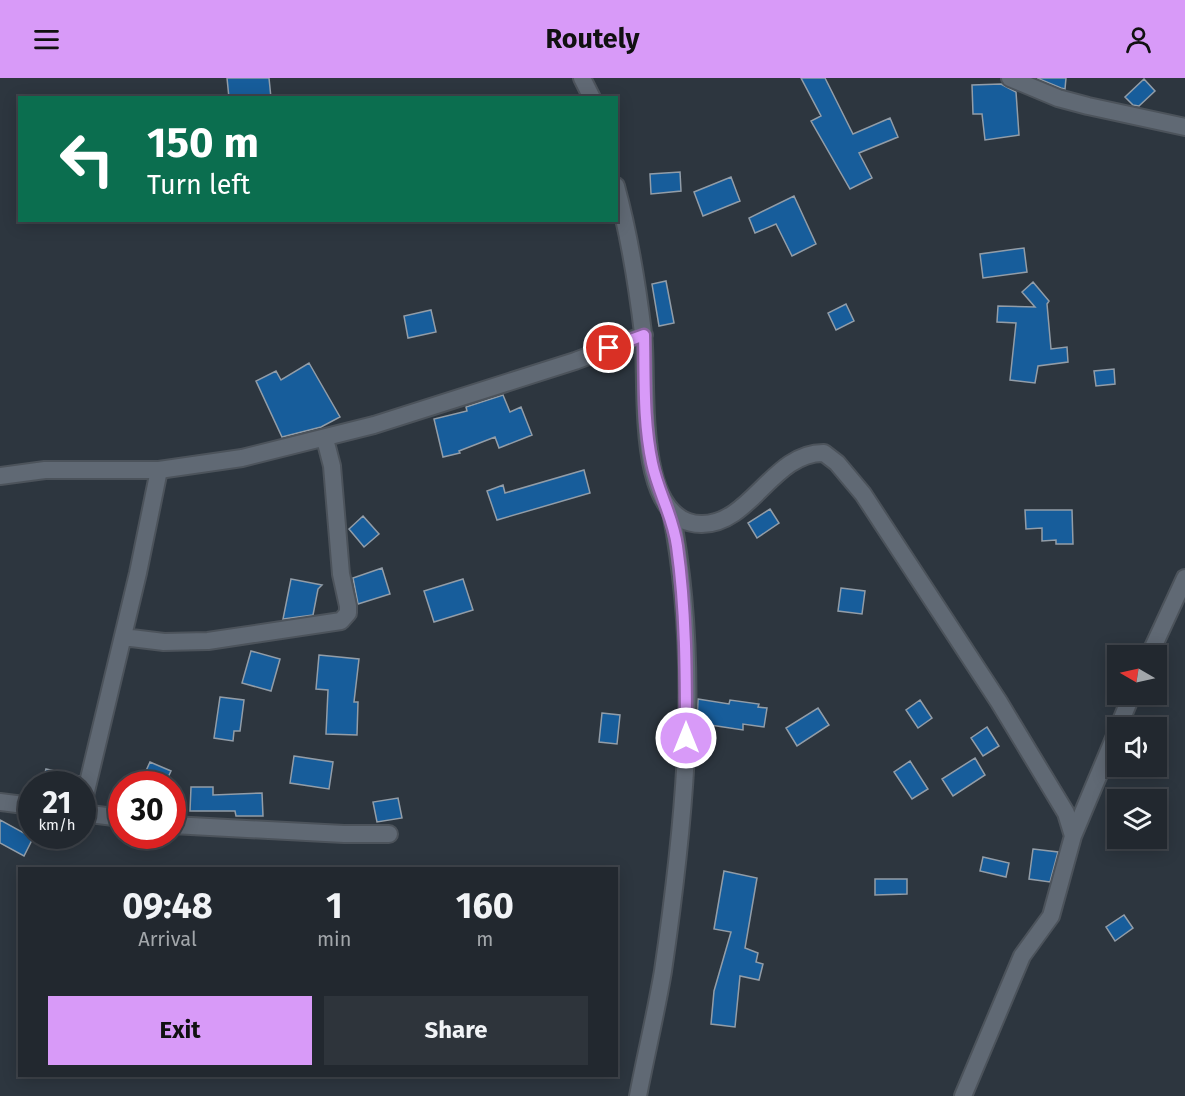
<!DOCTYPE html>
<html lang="en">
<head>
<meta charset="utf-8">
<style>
  body { margin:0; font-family:"Fira Sans",sans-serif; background:#2e343b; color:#f1f3f6; height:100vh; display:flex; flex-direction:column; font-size:22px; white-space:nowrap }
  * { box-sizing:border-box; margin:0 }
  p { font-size:20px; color:#a2a6aa }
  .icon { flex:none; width:33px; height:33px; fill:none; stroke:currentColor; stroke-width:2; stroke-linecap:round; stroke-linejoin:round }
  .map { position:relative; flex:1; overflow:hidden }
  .details { position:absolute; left:18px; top:789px; width:600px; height:210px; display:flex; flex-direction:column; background:#22282f; border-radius:0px; box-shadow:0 3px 15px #0003,0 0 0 2px #3f444b }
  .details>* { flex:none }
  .guide { position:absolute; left:18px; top:18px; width:600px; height:126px; border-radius:0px; box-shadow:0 3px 15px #0003,0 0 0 2px #3f444b; background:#0b6e4f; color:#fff; overflow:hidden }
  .needle { width:39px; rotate:279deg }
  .fabs { position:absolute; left:1107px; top:567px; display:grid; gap:12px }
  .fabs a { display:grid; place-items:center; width:60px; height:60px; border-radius:0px; background:#22282f; box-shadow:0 3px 15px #0003,0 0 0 2px #3f444b; font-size:30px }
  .speed { position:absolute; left:18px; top:693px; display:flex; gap:12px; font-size:30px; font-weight:700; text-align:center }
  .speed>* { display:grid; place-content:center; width:78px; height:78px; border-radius:50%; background:#22282f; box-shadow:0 3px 15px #0003,0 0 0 2px #3f444b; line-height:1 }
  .speed small { font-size:15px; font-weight:400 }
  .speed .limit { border:9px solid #d22; background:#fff; color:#111 }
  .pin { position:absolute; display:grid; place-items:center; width:51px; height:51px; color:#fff; margin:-26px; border:3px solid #fff; border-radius:50%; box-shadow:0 2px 6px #0007 }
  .me { position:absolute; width:66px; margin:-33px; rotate:0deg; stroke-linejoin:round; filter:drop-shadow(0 0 4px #0008) }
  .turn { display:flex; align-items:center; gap:21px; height:126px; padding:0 30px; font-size:27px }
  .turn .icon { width:78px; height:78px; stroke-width:2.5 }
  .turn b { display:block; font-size:42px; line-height:51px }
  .eta { display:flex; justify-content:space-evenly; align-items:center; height:102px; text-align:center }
  .eta b { font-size:36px; font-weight:700; line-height:42px }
  .cta { display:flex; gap:12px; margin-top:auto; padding:12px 30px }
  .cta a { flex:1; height:69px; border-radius:0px; background:#d89af8; color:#111; font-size:24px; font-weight:700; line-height:69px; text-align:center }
  .cta a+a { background:#2e343b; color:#f1f3f6 }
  header { display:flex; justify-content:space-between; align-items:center; height:78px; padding:0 30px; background:#d89af8; color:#111; font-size:27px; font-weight:700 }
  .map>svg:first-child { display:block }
  .building { fill:#175d9b; stroke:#929da8; stroke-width:1.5 }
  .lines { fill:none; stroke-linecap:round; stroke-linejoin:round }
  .minor-casing { stroke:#4c535b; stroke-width:20 }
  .minor { stroke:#606974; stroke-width:16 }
  .route-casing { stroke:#8c64a1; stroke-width:15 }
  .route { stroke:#d89af8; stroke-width:10 }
</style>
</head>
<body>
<header><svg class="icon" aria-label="menu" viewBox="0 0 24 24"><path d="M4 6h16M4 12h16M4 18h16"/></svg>Routely<svg class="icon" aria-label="person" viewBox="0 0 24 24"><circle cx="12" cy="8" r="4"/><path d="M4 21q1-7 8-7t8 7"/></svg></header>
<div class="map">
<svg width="1185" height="1018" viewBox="0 0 1185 1018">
  <rect width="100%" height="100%" fill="#2d363f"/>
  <path class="building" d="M227,0H269L271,20H229Z
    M801,0H825L853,56L890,40L898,59L859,75L872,100L850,111L811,43L821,38Z
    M1037,0H1066L1065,11L1061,10Z
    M1144,1L1155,13L1139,28L1133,27L1125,19Z
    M1001,6L1016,14L1019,57L985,62L982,36H973L972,7Z
    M680,94L681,113L651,116L650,96Z
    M731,99L740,123L703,138L694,114Z
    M794,118L816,166L792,178L776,146L755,155L749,140Z
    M1024,170L1027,194L983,200L980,176Z
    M666,203L674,245L659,248L652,206Z
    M1033,204L1049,223L1047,226L1051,271L1067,269L1068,284L1038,288L1035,305L1010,302L1016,245L997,244L998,228L1035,229L1022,214Z
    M846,226L854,243L836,252L828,235Z
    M431,232L436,254L408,260L404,238Z
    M309,285L340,339L321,349L282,359L256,303L276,293L281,302Z
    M1114,291L1115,306L1096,308L1094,293Z
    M503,317L510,334L521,329L532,357L499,370L495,359L459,373L460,375L443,379L434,341L467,333L466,329Z
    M584,392L590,415L497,442L487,413L503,407L505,415Z
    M770,431L779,445L757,460L748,445Z
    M1025,432H1072L1073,466H1056V462L1042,463V450L1026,451Z
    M363,438L379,456L364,469L349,451Z
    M382,490L390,516L358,526L353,500Z
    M291,501L322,507L318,511L313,537L283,541Z
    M463,501L473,532L434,544L424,513Z
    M841,510L865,513L862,536L838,533Z
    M251,573L280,581L271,613L242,605Z
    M319,577L359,581L354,624H358L357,657L326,656L328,612L316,611Z
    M220,619L244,622L240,653H234L233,663L214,660Z
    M698,621L729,626L730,622L759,626L758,629L767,630L764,649L743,646V652L697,645Z
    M920,622L932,640L918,650L906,632Z
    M818,630L829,647L797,668L786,650Z
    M602,635L620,637L617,666L599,664Z
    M987,649L999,668L983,678L971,660Z
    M294,678L333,684L329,711L290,705Z
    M975,680L985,697L953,718L942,701Z
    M910,683L928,711L912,721L894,694Z
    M150,684L171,693L165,706H140Z
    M46,691L79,698L77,706H42Z
    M191,709H213V717L262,715L263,738H236L235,733H190Z
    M398,720L402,740L377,744L373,724Z
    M0,742L33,760L24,778L0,765Z
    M1033,771L1058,774L1050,804L1029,801Z
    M983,779L1009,785L1006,799L980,793Z
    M724,793L757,800L745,870L758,875L756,884L763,886L759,902L740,898L735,949L711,946L714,913L731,854L714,851Z
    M875,801H907V816L875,817Z
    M1124,837L1133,850L1115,863L1106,849Z"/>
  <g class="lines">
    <g class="minor-casing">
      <path id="minor" d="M582,0L592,20
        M1010,0L1058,20L1088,28L1185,49
        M616,108C629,156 637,205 643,255C649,300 632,447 702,446C751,446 773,374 824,375L837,385L863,416L999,624L1066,735L1073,758
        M0,398L45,392H159L242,380L374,347L575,283L644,257
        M123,559L164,564L208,563L341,543L348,535V528L341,496L332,388L325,361
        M1149,578L1185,500
        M1118,650L1132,616
        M0,724L32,728
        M82,730L138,495L159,392
        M82,735L122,740
        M172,747L344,756H389
        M638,1018C646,976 656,935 663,893C685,743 701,584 671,434
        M963,1018L1022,878L1051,838L1073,758L1118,651"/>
    </g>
    <use href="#minor" class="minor"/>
  </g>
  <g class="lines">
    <g class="route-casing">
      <path id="route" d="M609,270L644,257C645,300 643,343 652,385C658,414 673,438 677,468C686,532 686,595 686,660"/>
    </g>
    <use href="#route" class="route"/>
  </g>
</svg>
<div class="fabs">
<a><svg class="needle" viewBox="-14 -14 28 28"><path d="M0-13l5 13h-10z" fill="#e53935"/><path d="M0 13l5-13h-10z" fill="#a2a6aa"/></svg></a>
<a><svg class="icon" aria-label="sound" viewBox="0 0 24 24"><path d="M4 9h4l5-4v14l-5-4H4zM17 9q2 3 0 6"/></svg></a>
<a><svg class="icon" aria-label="layers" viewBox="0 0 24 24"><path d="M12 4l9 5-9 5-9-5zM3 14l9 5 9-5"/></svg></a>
</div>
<div class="speed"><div>21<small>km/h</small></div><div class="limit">30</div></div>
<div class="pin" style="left:609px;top:270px;background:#d93025"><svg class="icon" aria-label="arrive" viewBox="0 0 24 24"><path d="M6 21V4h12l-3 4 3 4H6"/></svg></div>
<svg class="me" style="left:686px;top:660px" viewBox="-20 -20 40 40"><circle r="17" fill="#d89af8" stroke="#fff" stroke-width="3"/><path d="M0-11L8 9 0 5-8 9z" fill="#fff"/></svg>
<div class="guide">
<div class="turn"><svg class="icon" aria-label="left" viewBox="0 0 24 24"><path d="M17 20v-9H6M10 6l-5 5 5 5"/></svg><div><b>150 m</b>Turn left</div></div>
</div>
<section class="details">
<div class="eta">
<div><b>09:48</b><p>Arrival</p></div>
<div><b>1</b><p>min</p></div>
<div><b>160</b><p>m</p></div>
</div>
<div class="cta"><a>Exit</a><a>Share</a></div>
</section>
</div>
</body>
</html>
